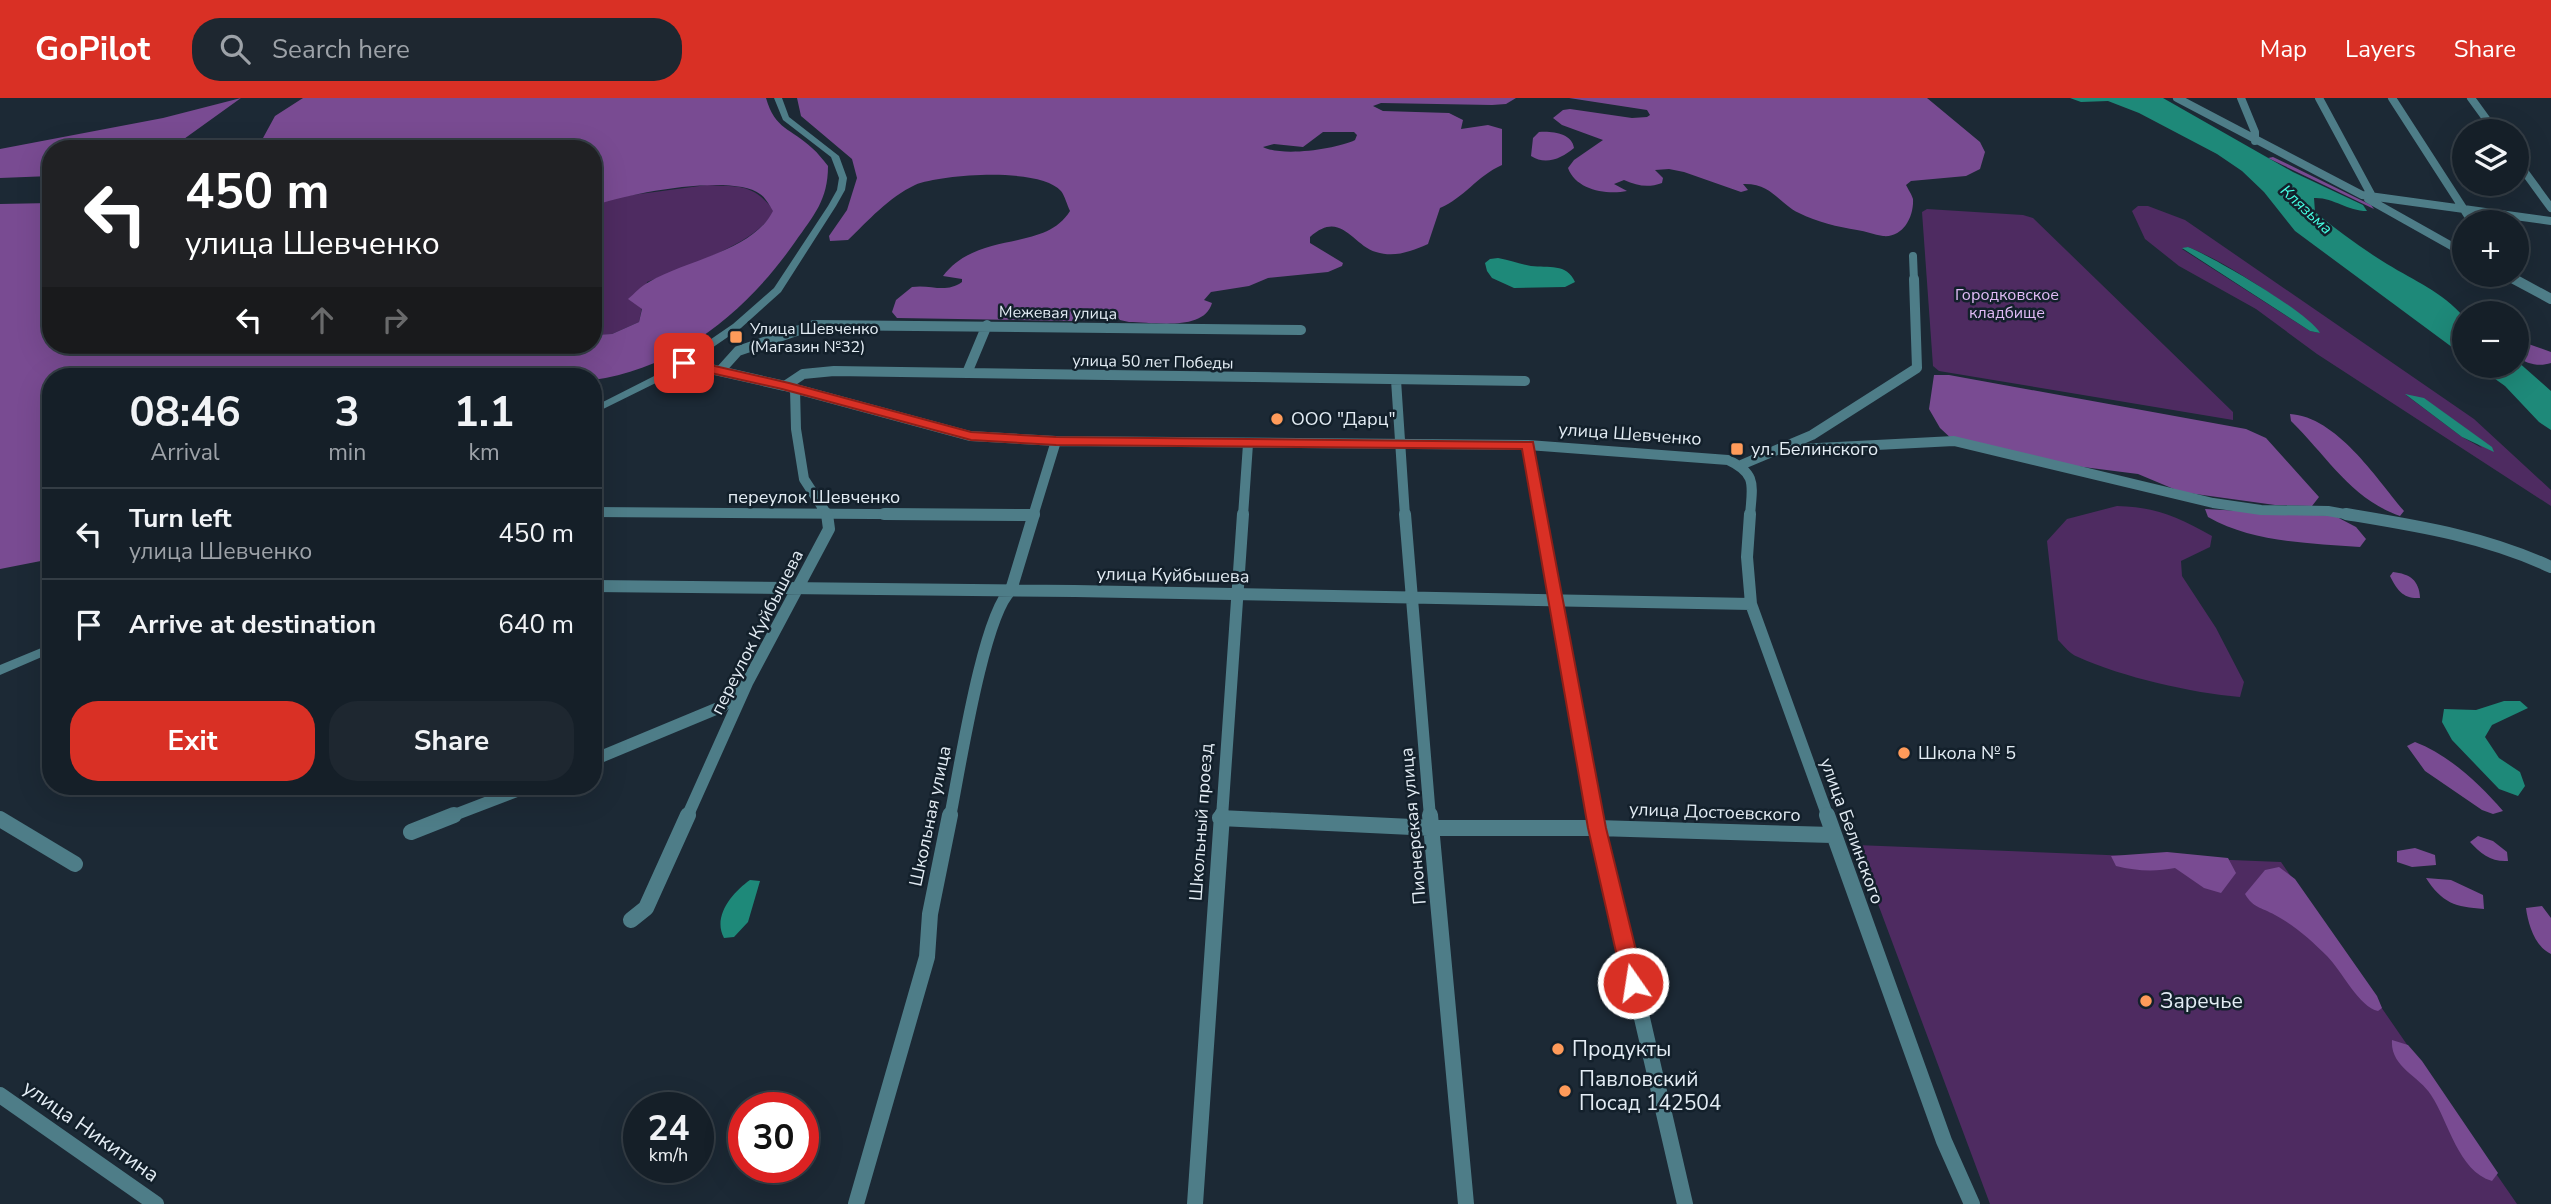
<!DOCTYPE html>
<html lang="en">
<head>
<meta charset="utf-8">
<style>
  body { margin:0; font-family:"Nunito Sans",sans-serif; background:#1e2730; color:#f1f3f6; height:100vh; display:flex; flex-direction:column; font-size:26px; white-space:nowrap }
  * { box-sizing:border-box; margin:0 }
  p { font-size:23px; color:#9da2a8 }
  .icon { flex:none; width:38px; height:38px; fill:none; stroke:currentColor; stroke-width:2; stroke-linecap:round; stroke-linejoin:round }
  .map { position:relative; flex:1; overflow:hidden }
  .panel { position:absolute; left:42px; top:270px; width:560px; height:427px; display:flex; flex-direction:column; background:#151f28; border-radius:28px; box-shadow:0 7px 28px #0002,0 0 0 2px #343d45 }
  .panel>* { flex:none }
  .hud { position:absolute; left:42px; top:42px; width:560px; height:214px; border-radius:28px; box-shadow:0 7px 28px #0002,0 0 0 2px #343d45; background:#202124; color:#fff; overflow:hidden }
  .fabs { position:absolute; left:2452px; top:21px; display:grid; gap:14px }
  .fabs a { display:grid; place-items:center; width:77px; height:77px; border-radius:50%; background:#151f28; box-shadow:0 7px 28px #0002,0 0 0 2px #343d45; font-size:35px }
  .speed { position:absolute; left:623px; top:994px; display:flex; gap:14px; font-size:35px; font-weight:700; text-align:center }
  .speed>* { display:grid; place-content:center; width:91px; height:91px; border-radius:50%; background:#151f28; box-shadow:0 7px 28px #0002,0 0 0 2px #343d45; line-height:1 }
  .speed small { font-size:18px; font-weight:400 }
  .speed .limit { border:10px solid #d22; background:#fff; color:#111 }
  .pin { position:absolute; display:grid; place-items:center; width:60px; height:60px; color:#fff; margin:-30px; border-radius:14px; box-shadow:0 4px 10px #0006 }
  .me { position:absolute; width:77px; margin:-38px; rotate:347deg; stroke-linejoin:round; filter:drop-shadow(0 0 5px #0008) }
  .turn { display:flex; align-items:center; gap:24px; height:147px; padding:0 28px; font-size:32px }
  .turn .icon { width:91px; height:91px; stroke-width:2.5 }
  .turn b { display:block; font-size:49px; line-height:60px }
  .lanes { display:flex; align-items:center; height:66px; padding:0 28px; background:#0003; justify-content:center; gap:35px; direction:ltr }
  .lanes .off { opacity:.35 }
  .eta { display:flex; justify-content:space-evenly; align-items:center; height:119px; text-align:center }
  .eta b { font-size:42px; font-weight:700; line-height:49px }
  .button { display:flex; gap:14px; margin-top:auto; padding:14px 28px }
  .button a { flex:1; height:80px; border-radius:28px; background:#d93025; color:#fff; font-size:28px; font-weight:700; line-height:80px; text-align:center }
  .button a+a { background:#1e2730; color:#f1f3f6 }
  ul { padding:0; list-style:none }
  li { display:flex; align-items:center; gap:21px; height:91px; padding:0 28px; border-top:2px solid #343d45 }
  li div { flex:1 }
  li b { display:block; font-size:26px }
  li em { font-style:normal }
  header { display:flex; align-items:center; gap:42px; box-sizing:border-box; height:98px; padding:0 35px; background:#d93025; color:#fff }
  header strong { font-size:33px }
  nav { display:flex; gap:38px; margin-inline-start:auto; font-size:24px }
  .search { width:490px; height:63px; background:#1e2730; display:flex; align-items:center; gap:18px; box-sizing:border-box; padding:0 24px; border-radius:28px; color:#9da2a8; font-size:26px }
  .map>svg:first-child { display:block }
  .green { fill:#4e2b61; fill-rule:evenodd }
  .forest { fill:#794b92; fill-rule:evenodd }
  .water { fill:#1e8979 }
  .lines { fill:none; stroke-linecap:round; stroke-linejoin:round }
  .minor-far3 { stroke:#4e7d88; stroke-width:8 }
  .minor-far2 { stroke:#4e7d88; stroke-width:10 }
  .minor-far1 { stroke:#4e7d88; stroke-width:12 }
  .minor { stroke:#4e7d88; stroke-width:16 }
  .tertiary { fill:#4e7d88; fill-rule:evenodd }
  .route { fill:#d93025; stroke:#8d1f18; stroke-width:2 }
  .poi-dot { fill:#ff9b5a; stroke:#13202b; stroke-width:2.5 }
  .labels { text-anchor:middle; stroke-width:5; stroke-linejoin:round; paint-order:stroke }
  .far-water-label { font-size:16px; font-style:italic; fill:#45fee2; stroke:#13202b }
  .far-park-label { font-size:16px; fill:#e0bbf6; stroke:#13202b }
  .far-street-label { font-size:16px; fill:#e3ecf4; stroke:#13202b }
  .far-poi-label { font-size:16px; fill:#e3ecf4; stroke:#13202b; text-anchor:start }
  .poi-label { font-size:18px; fill:#e3ecf4; stroke:#13202b; text-anchor:start }
  .street-label { font-size:18px; fill:#e3ecf4; stroke:#13202b }
  .near-poi-label { font-size:21px; fill:#e3ecf4; stroke:#13202b; text-anchor:start }
  .near-street-label { font-size:21px; fill:#e3ecf4; stroke:#13202b }
</style>
</head>
<body>
<header>
<strong>GoPilot</strong>
<div class="search"><svg class="icon" aria-label="search" viewBox="0 0 24 24"><circle cx="10" cy="10" r="6"/><path d="M15 15l6 6"/></svg>Search here</div>
<nav><a>Map</a><a>Layers</a><a>Share</a></nav>
</header>
<div class="map">
<svg width="2551" height="1106" viewBox="0 0 2551 1106">
  <rect width="100%" height="100%" fill="#1c2935"/>
  <path class="green" d="M707,87C739,89 753,85 774,113C756,147 683,169 647,184L639,224L612,236L593,237V108L617,99Z
    M2138,108H2148L2185,122L2474,321L2551,392V408L2317,256L2256,211L2179,168L2145,141L2132,113ZM2188,149C2227,164 2289,206 2320,235L2310,233L2182,151ZM2406,297C2438,303 2460,329 2482,350L2462,339Z
    M1927,111L2023,117L2033,120L2233,314V322L1939,273L1933,268L1922,114Z
    M2117,408C2157,409 2178,419 2212,438L2210,449L2181,463L2182,478L2216,530L2244,584L2240,599C2192,595 2122,579 2078,559C2070,556 2064,548 2058,542L2047,443L2067,421Z
    M1856,747L2281,764L2517,1106H1990Z"/>
  <path class="forest" d="M241,0L170,51H51V78L0,80V51L163,20Z
    M303,0H766C775,32 791,30 812,50C818,55 823,62 828,68C828,102 814,117 795,144C747,213 678,270 593,282V278H474L451,270L435,272L424,278H51V461L0,471V106L51,105V247H593V237L612,236L639,224L642,211L628,201C635,195 641,188 649,184C686,162 753,153 773,113C770,108 765,99 760,96C732,75 625,96 593,108V51H257L275,18Z
    M797,0H1516L1506,6L1492,7L1381,5L1373,8L1383,13L1449,15L1463,22L1461,31L1488,27L1502,31V67C1477,78 1464,100 1440,110L1428,146C1412,153 1395,160 1376,154C1352,147 1341,111 1310,139V145L1343,165L1342,168L1328,174L1268,180L1249,188L1211,194L1204,202L1212,205C1204,234 1152,224 1129,224L1120,222L1115,216L1109,215L1100,221L1072,223L897,220L892,214L896,202L912,189C931,186 945,196 962,184V181L943,178C979,131 1044,155 1070,113C1067,107 1065,98 1061,93C1041,69 943,76 915,87C889,99 868,123 848,142L830,143L829,138L847,112L857,80L852,61L801,18ZM1323,34H1354L1357,37L1355,42C1337,51 1282,59 1263,49L1274,46L1303,49Z
    M1569,0H1927L1980,44L1985,54L1980,71L1966,78L1911,83L1906,87C1908,91 1912,97 1913,101C1914,119 1903,140 1883,138C1874,137 1866,133 1857,132C1838,129 1817,124 1799,115C1778,105 1772,85 1743,86L1748,92L1741,94L1684,74L1669,71L1655,72L1663,80L1662,85C1648,90 1638,88 1624,82L1614,86L1627,93C1606,97 1576,92 1568,70L1574,62L1603,42L1562,27L1553,20L1563,12L1570,11L1632,20L1647,19L1650,17L1647,12Z
    M1539,34C1552,33 1572,35 1574,50C1562,60 1546,68 1531,58L1533,40Z
    M2273,59L2371,107L2374,111L2268,60Z
    M2517,242L2551,254V265C2539,269 2527,266 2517,259Z
    M1934,277H1949L2246,331L2266,340L2319,399L2312,408L2275,407L2181,394L2138,376L2036,363L1954,343L1940,330L1929,311Z
    M2290,316C2337,319 2376,380 2404,413L2400,418C2351,401 2327,358 2291,323Z
    M2205,411L2335,418L2356,429L2366,441L2360,449C2309,445 2254,445 2208,419Z
    M2393,474C2410,476 2419,482 2420,500C2403,501 2397,492 2390,478Z
    M2415,644C2449,657 2480,686 2503,713L2493,716L2482,712L2425,673L2407,648Z
    M2478,738L2493,743L2507,754L2508,763C2491,764 2481,756 2470,744Z
    M2415,750L2435,757L2436,767L2412,769L2397,764V753Z
    M2167,754L2228,760L2236,775L2221,795L2204,790L2175,770C2155,774 2136,773 2116,768L2111,758Z
    M2279,769L2295,781L2377,898L2382,910L2378,913C2360,910 2341,872 2327,858C2312,843 2294,827 2275,817C2261,809 2253,810 2245,796L2265,772Z
    M2426,780L2451,782L2483,797L2484,811C2455,809 2442,805 2426,780Z
    M2542,808L2551,820V856C2535,849 2528,826 2526,810Z
    M2392,942L2408,947L2422,963L2498,1075L2492,1083C2458,1073 2449,1024 2431,997C2419,978 2390,969 2392,942Z"/>
  <path class="water" d="M2070,0H2163L2293,74L2363,107L2367,113C2347,113 2333,99 2314,100L2315,114C2338,133 2361,150 2387,166C2415,183 2442,194 2464,219V258L2295,133L2264,94L2242,73L2217,56L2139,15L2108,3L2081,4Z
    M2188,149C2213,159 2308,214 2320,235L2310,233L2182,150Z
    M1498,160C1509,162 1520,166 1531,168C1548,170 1567,165 1575,184L1565,189L1514,190L1492,180L1487,173L1485,165L1490,161Z
    M2517,263L2551,293V332L2539,324L2505,288L2477,268H2516Z
    M2405,296L2424,300L2492,349L2494,354L2462,339Z
    M2504,603H2520L2528,610L2492,627L2485,639L2499,660L2520,674L2525,688L2518,698L2499,691L2452,642L2442,624L2444,611L2476,612Z
    M750,782L760,783L748,824L734,839L724,840C712,818 733,794 750,782Z"/>
  <g class="lines">
    <path class="minor-far3" d="M2177,0L2362,97L2551,123
      M2241,0L2255,34V43
      M2319,0L2373,100
      M2392,0L2472,124
      M2471,0L2495,33
      M2516,62L2551,110
      M2368,101L2464,155
      M1913,158L1914,183
      M2506,177L2518,183"/>
    <path class="minor-far2" d="M2514,181L2551,201
      M684,265L785,288L970,338L1056,343L1528,347L1728,362C1758,376 1752,388 1750,418
      M720,273L738,253L814,227L1301,232
      M967,275L987,227
      M1396,282L1405,418
      M785,288L803,276L834,273L1525,283
      M795,291L796,331L804,381L828,418
      M1528,347L1541,418
      M1779,352L1954,343L2213,405L2261,412L2328,413L2356,418
      M1741,367L1812,337L1917,270L1914,181
      M593,414L1034,417
      M1033,418L1056,343
      M1243,418L1248,346"/>
    <path class="minor-far1" d="M884,416L1034,417
      M1405,416L1430,719
      M1540,416L1595,719
      M1750,416L1747,459L1751,506L1828,719
      M2346,416C2418,428 2484,438 2551,469
      M593,488L1075,493L1751,506
      M593,662L723,608L742,590
      M449,719L530,688
      M687,719L747,585L829,431L827,416
      M950,719C959,675 983,517 1011,492L1034,416
      M1222,719L1243,416"/>
    <path class="minor" d="M1430,717L1466,1106
      M1595,717L1685,1106
      M1827,717L1944,1043L1972,1106
      M1220,720L1433,730H1597L1832,737
      M0,721L75,766
      M411,734L454,717
      M631,822L646,810L688,717
      M0,997L156,1106
      M856,1106L927,859L930,816L950,717
      M1195,1106L1222,717"/>
    <path class="tertiary" d="M774,0H782L789,19L839,58L847,80L845,92L836,108L781,194L741,230L674,276L593,316V309L666,272L733,226L774,190L828,108L837,92L839,80L831,59L783,22Z
      M51,546V555L0,577V567Z"/>
  </g>
  <path class="route" d="M684,261L789,285L971,334L1056,339L1533,344L1606,730L1644,885L1641,891L1633,893L1626,891L1623,885L1588,730L1522,351L1056,347L971,342L782,291L680,268L678,265Z"/>
  <g class="poi-dot">
    <rect x="729" y="232" width="14" height="14" rx="3.5"/>
    <circle cx="1277" cy="321" r="7"/>
    <rect x="1730" y="344" width="14" height="14" rx="3.5"/>
    <circle cx="1904" cy="655" r="7"/>
    <circle cx="2146" cy="903" r="7"/>
    <circle cx="1558" cy="951" r="7"/>
    <circle cx="1565" cy="993" r="7"/>
  </g>
  <g class="labels">
    <g class="far-water-label">
      <text transform="translate(2307 111) rotate(43)" y="6">Клязьма</text>
    </g>
    <g class="far-park-label">
      <text x="2007" y="202">Городковское<tspan x="2007" dy="18">кладбище</tspan></text>
    </g>
    <g class="far-street-label">
      <text transform="translate(1058 214) rotate(1)" y="6">Межевая улица</text>
      <text transform="translate(1153 263) rotate(1)" y="6">улица 50 лет Победы</text>
    </g>
    <g class="far-poi-label">
      <text x="750" y="236">Улица Шевченко<tspan x="750" dy="18">(Магазин №32)</tspan></text>
    </g>
    <g class="poi-label">
      <text x="1291" y="327">ООО "Дарц"</text>
      <text x="1751" y="357">ул. Белинского</text>
      <text x="1918" y="661">Школа № 5</text>
    </g>
    <g class="street-label">
      <text transform="translate(1630 336) rotate(4)" y="6">улица Шевченко</text>
      <text x="814" y="405">переулок Шевченко</text>
      <text transform="translate(1173 477) rotate(1)" y="6">улица Куйбышева</text>
      <text transform="translate(757 534) rotate(-63)" y="6">переулок Куйбышева</text>
      <text transform="translate(1715 714) rotate(2)" y="6">улица Достоевского</text>
      <text transform="translate(930 718) rotate(-78)" y="6">Школьная улица</text>
      <text transform="translate(1201 724) rotate(-86)" y="6">Школьный проезд</text>
      <text transform="translate(1413 728) rotate(-95)" y="6">Пионерская улица</text>
      <text transform="translate(1852 733) rotate(70)" y="6">улица Белинского</text>
    </g>
    <g class="near-poi-label">
      <text x="2160" y="910">Заречье</text>
      <text x="1572" y="958">Продукты</text>
      <text x="1579" y="988">Павловский<tspan x="1579" dy="24">Посад 142504</tspan></text>
    </g>
    <g class="near-street-label">
      <text transform="translate(91 1033) rotate(35)" y="7">улица Никитина</text>
    </g>
  </g>
</svg>
<div class="fabs">
<a><svg class="icon" aria-label="layers" viewBox="0 0 24 24"><path d="M12 4l9 5-9 5-9-5zM3 14l9 5 9-5"/></svg></a>
<a>+</a>
<a>−</a>
</div>
<div class="speed"><div>24<small>km/h</small></div><div class="limit">30</div></div>
<div class="pin" style="left:684px;top:265px;background:#d93025"><svg class="icon" aria-label="arrive" viewBox="0 0 24 24"><path d="M6 21V4h12l-3 4 3 4H6"/></svg></div>
<svg class="me" style="left:1633px;top:885px" viewBox="-20 -20 40 40"><circle r="17" fill="#d93025" stroke="#fff" stroke-width="3"/><path d="M0-11L8 9 0 5-8 9z" fill="#fff"/></svg>
<div class="hud">
<div class="turn"><svg class="icon" aria-label="left" viewBox="0 0 24 24"><path d="M17 20v-9H6M10 6l-5 5 5 5"/></svg><div><b>450 m</b>улица Шевченко</div></div>
<div class="lanes"><svg class="icon" aria-label="left" viewBox="0 0 24 24"><path d="M17 20v-9H6M10 6l-5 5 5 5"/></svg><svg class="icon off" aria-label="ahead" viewBox="0 0 24 24"><path d="M12 20V5M6 11l6-6 6 6"/></svg><svg class="icon off" aria-label="right" viewBox="0 0 24 24"><path d="M7 20v-9h11M14 6l5 5-5 5"/></svg></div>
</div>
<section class="panel">
<div class="eta">
<div><b>08:46</b><p>Arrival</p></div>
<div><b>3</b><p>min</p></div>
<div><b>1.1</b><p>km</p></div>
</div>
<ul>
<li><svg class="icon" aria-label="left" viewBox="0 0 24 24"><path d="M17 20v-9H6M10 6l-5 5 5 5"/></svg><div><b>Turn left</b><p>улица Шевченко</p></div><em>450 m</em></li>
<li><svg class="icon" aria-label="arrive" viewBox="0 0 24 24"><path d="M6 21V4h12l-3 4 3 4H6"/></svg><div><b>Arrive at destination</b></div><em>640 m</em></li>
</ul>
<div class="button"><a>Exit</a><a>Share</a></div>
</section>
</div>
</body>
</html>
